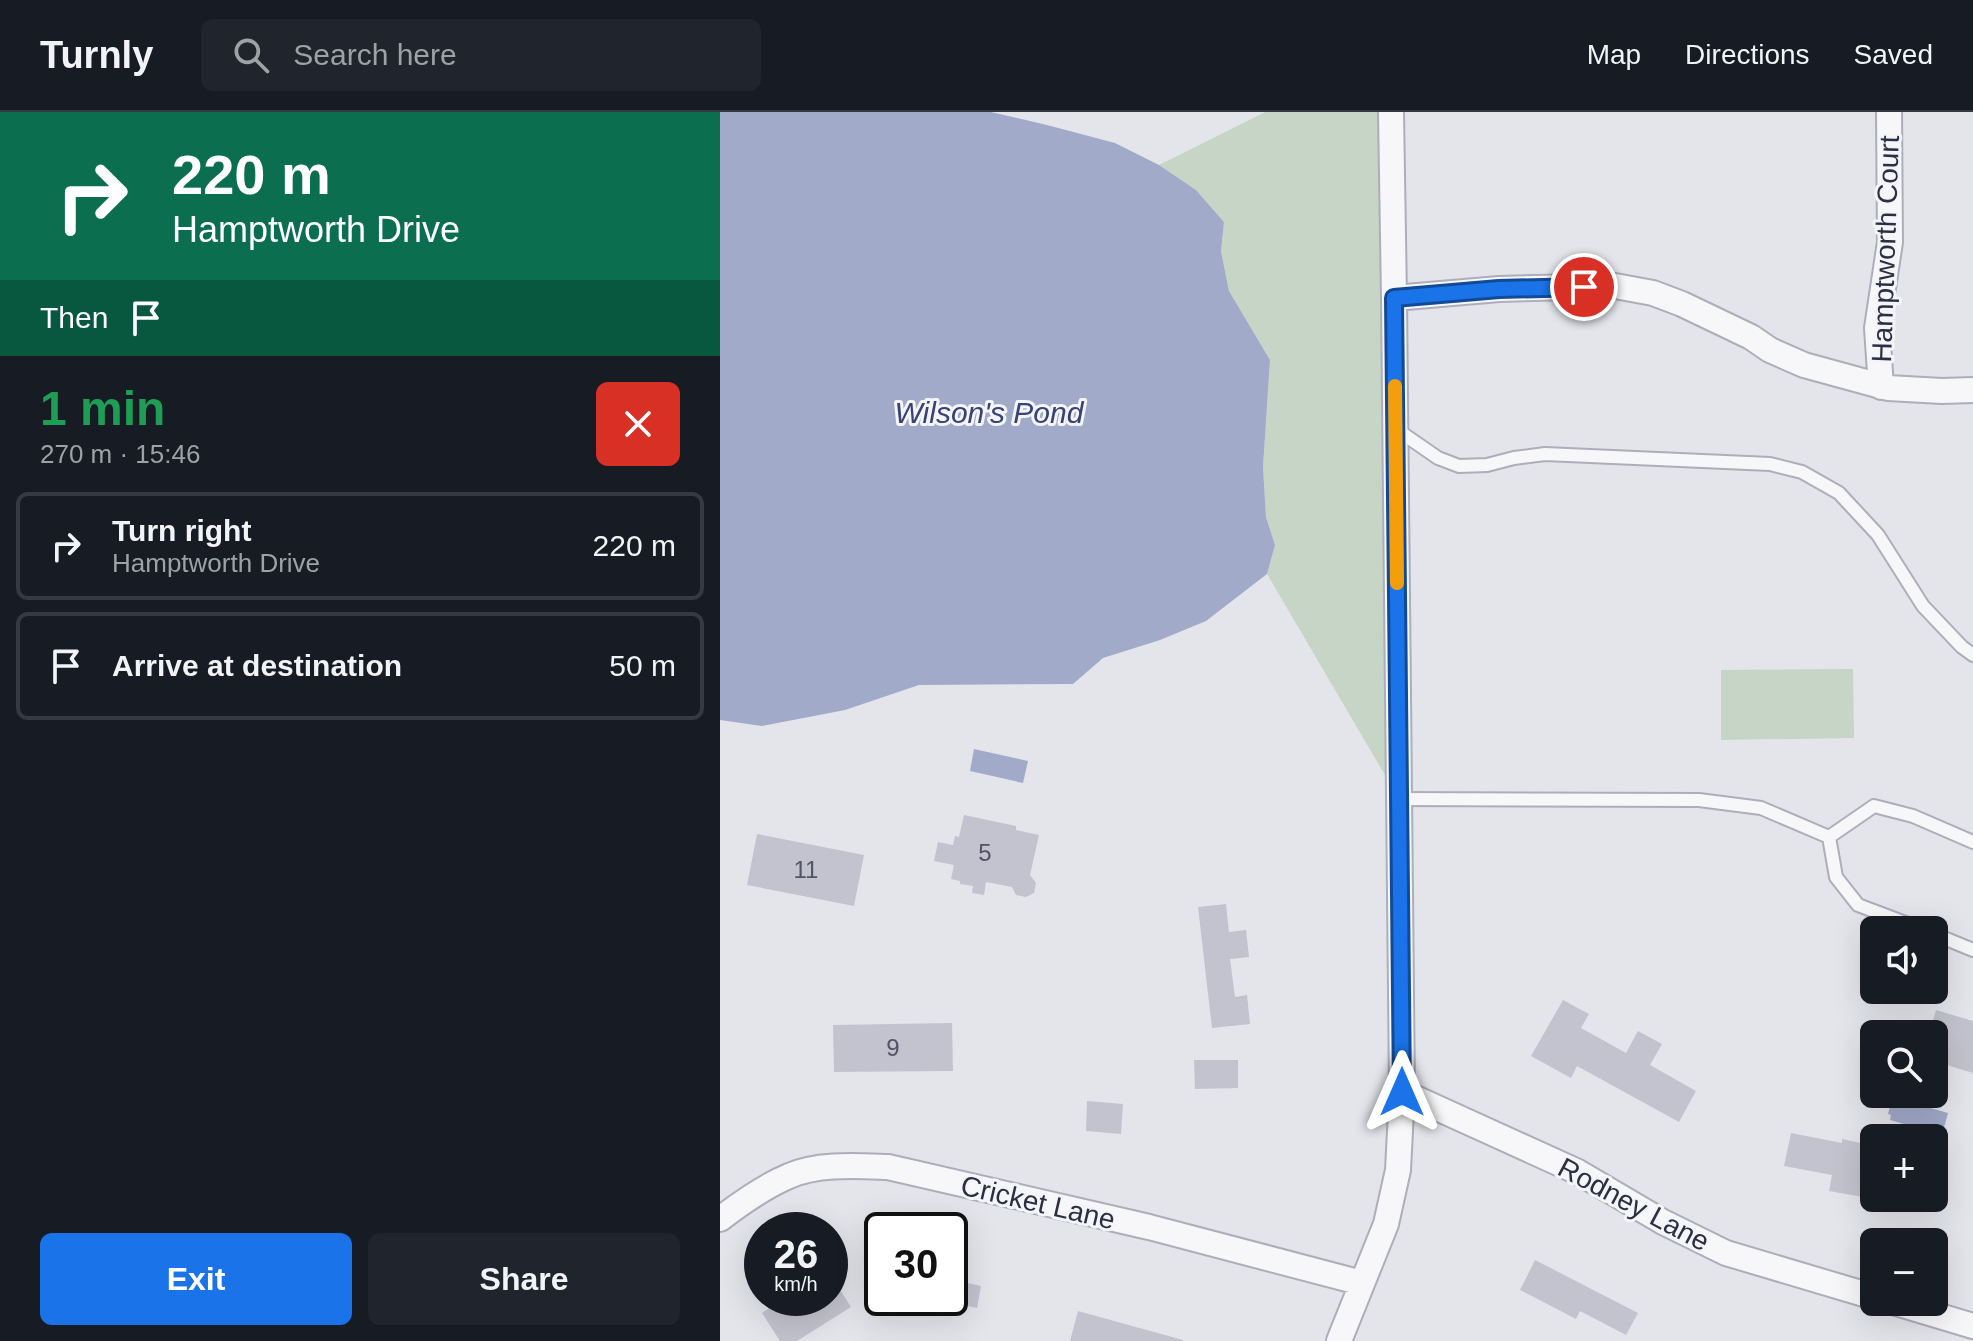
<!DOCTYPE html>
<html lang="en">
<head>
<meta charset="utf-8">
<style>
  body { margin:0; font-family:Arial,sans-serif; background:#20242c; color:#f1f3f6; height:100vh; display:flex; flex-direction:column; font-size:30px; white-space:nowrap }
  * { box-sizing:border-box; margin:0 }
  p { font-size:26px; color:#9ea1a6 }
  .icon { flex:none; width:44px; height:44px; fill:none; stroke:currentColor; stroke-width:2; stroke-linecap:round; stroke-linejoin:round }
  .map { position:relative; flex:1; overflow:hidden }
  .drawer { display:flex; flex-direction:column; background:#171b24; width:720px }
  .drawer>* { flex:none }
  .guide { background:#0b6e4f; color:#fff; overflow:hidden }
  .controls { position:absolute; left:1140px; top:804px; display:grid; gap:16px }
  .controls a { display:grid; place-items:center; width:88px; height:88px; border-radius:12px; background:#171b24; box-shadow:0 8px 32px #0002; font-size:40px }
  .speed { position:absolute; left:24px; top:1100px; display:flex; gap:16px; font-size:40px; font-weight:700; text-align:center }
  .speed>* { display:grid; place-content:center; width:104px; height:104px; border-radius:50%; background:#171b24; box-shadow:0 8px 32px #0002; line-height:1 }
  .speed small { font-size:20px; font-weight:400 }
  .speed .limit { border:4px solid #111; border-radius:12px; background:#fff; color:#111 }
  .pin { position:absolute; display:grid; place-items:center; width:68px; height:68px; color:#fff; margin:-34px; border:4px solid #fff; border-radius:50%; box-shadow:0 2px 8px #0007 }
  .me { position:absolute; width:88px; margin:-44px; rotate:0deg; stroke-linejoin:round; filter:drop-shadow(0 0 6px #0008) }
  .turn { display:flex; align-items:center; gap:28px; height:168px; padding:0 40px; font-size:36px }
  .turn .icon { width:104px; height:104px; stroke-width:2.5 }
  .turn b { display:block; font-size:56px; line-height:68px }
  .then { display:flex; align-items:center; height:76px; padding:0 40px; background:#0003; gap:16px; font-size:30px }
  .round { display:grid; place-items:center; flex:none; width:84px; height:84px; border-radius:12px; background:#20242c }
  .summary { display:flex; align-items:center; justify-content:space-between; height:136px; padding:0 40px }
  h1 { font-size:48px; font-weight:800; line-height:60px; color:#1e9e55 }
  .button { display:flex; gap:16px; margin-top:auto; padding:16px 40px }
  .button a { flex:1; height:92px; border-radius:12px; background:#1a73e8; color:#fff; font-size:32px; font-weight:800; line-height:92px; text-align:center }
  .button a+a { background:#20242c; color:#f1f3f6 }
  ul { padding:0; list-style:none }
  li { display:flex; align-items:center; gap:24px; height:108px; margin:0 16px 12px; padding:0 24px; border:4px solid #363941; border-radius:12px }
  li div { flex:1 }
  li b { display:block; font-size:30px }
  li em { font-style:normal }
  header { display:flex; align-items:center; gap:48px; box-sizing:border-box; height:112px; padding:0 40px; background:#171b24; border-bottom:2px solid #363941 }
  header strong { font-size:38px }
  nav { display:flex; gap:44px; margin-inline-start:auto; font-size:28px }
  .search { width:560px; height:72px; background:#20242c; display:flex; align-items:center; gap:20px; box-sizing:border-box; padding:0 28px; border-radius:12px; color:#9ea1a6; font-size:30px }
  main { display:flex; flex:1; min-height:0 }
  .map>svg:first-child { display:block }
  .green { fill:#c6d5c6 }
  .water { fill:#a1aac9 }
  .building { fill:#c2c3ce }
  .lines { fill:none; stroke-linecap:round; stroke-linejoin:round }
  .service-casing { stroke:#adaeb9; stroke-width:16 }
  .minor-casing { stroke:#adaeb9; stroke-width:28 }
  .service { stroke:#f7f7fa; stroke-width:12 }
  .minor { stroke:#f7f7fa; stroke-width:24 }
  .route-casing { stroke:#114b97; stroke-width:20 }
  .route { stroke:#1a73e8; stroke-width:14 }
  .slow { stroke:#f59e0b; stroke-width:14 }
  .labels { text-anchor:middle; stroke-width:6; stroke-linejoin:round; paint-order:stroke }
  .number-label { font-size:24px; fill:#525366 }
  .street-label { font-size:28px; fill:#2c2e43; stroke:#f4f5f9 }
  .water-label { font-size:30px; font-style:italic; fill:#384276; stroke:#f4f5f9 }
</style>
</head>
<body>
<header>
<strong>Turnly</strong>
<div class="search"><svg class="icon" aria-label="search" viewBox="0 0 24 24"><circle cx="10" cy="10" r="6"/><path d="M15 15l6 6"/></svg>Search here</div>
<nav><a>Map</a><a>Directions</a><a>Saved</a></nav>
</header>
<main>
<section class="drawer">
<div class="guide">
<div class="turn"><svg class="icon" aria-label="right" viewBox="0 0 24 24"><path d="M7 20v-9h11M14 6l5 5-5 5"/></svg><div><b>220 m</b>Hamptworth Drive</div></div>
<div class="then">Then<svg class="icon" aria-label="arrive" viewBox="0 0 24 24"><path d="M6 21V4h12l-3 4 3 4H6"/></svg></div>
</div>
<div class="summary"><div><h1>1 min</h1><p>270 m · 15:46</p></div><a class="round" style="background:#d93025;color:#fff"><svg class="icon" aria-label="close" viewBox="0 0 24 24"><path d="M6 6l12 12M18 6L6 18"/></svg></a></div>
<ul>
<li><svg class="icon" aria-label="right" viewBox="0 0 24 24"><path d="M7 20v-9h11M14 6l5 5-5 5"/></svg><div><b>Turn right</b><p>Hamptworth Drive</p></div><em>220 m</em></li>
<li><svg class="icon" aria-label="arrive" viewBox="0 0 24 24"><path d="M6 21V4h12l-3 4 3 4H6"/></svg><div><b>Arrive at destination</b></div><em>50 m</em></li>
</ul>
<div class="button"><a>Exit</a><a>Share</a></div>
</section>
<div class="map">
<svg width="1253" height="1229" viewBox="0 0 1253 1229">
  <rect width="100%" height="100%" fill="#e4e5eb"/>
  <path class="green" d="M545,0H671L679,687L547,462L555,433L546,405L543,355L550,248L509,179L501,139L504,110L476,78L439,53Z
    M1133,557L1134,626L1001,628V558Z"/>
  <path class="water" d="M0,0H271L327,13L395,31L439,53L476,78L504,110L501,139L509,179L550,248L543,355L546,405L555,433L547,462L486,509L440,528L383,546L353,572L199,573L125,598L42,614L0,608Z
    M254,637L308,649L303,671L250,659Z
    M1176,986L1228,1001L1222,1023L1170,1008L1171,1003L1168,1002L1171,990L1175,991Z"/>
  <path class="building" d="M244,703L296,714V718L319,723L310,763L316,771L314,781L306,785L296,783L292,775L266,770L264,783L252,781L253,774L240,772V769L231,767L234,753L214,749L218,730L233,733L235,724L239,725Z
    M37,722L144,743L134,794L27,773Z
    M506,792L509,820L526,818L529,845L510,847L515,885L527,883L530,912L492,916L478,795Z
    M843,888L869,902L861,916L906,941L918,919L942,932L930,953L976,979L959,1010L857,954L851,966L811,944Z
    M1216,898L1253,909V961L1214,949V922H1209Z
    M232,911L233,959L114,960L113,913Z
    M474,948H518V976L475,977Z
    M367,989L403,992L401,1022L366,1019Z
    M1071,1021L1122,1031V1027L1154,1034V1087L1109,1079L1112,1063L1064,1054Z
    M1154,1086H1190L1188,1094L1154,1087Z
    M815,1148L918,1201L906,1223L860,1199L856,1207L800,1178Z
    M110,1162L131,1195L77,1229H60L42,1201L65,1186H110Z
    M239,1169L261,1174L257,1196L234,1191Z
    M358,1199L463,1228V1229H350Z"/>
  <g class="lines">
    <g class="service-casing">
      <path id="service" d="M676,317L718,346L739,354L767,353L794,346L825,342L1050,352L1082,360L1119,381L1158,423L1203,494L1242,535L1253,543
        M679,687L979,688L1041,696L1109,725
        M1109,725L1154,694L1193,704L1253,730
        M1109,725L1116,765L1138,793L1204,818
        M1214,822L1253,838"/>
    </g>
    <g class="minor-casing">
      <path id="minor" d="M674,186L779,177L895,174L933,181L962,192L1031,225L1050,238L1084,253L1168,276L1222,279L1253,278
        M1161,275L1157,216L1170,130L1169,0
        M682,980L858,1060L943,1110L1006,1141L1154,1185
        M0,1107C21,1091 45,1074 69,1064C98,1051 138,1054 168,1055L429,1115L642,1171
        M1173,1190L1253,1214
        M619,1229L666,1112L678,1058L682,980L674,186L671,0"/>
    </g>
    <use href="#service" class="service"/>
    <use href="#minor" class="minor"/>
  </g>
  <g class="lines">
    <g class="route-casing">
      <path id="route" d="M682,980L674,186L779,177L864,175"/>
    </g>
    <use href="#route" class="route"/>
    <path class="slow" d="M675,274L677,471"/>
  </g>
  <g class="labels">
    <g class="number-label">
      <text x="265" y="749">5</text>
      <text x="86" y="766">11</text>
      <text x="173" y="944">9</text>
    </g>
    <g class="street-label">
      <text transform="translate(1165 137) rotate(-88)" y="10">Hamptworth Court</text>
      <text transform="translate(318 1090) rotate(13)" y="10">Cricket Lane</text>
      <text transform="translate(914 1092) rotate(28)" y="10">Rodney Lane</text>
    </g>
    <g class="water-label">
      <text x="269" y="311">Wilson's Pond</text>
    </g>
  </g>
</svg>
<div class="controls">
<a><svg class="icon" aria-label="sound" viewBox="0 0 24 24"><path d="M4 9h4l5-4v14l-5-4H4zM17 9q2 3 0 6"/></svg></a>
<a><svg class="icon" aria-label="search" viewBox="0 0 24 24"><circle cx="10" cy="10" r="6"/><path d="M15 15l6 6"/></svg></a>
<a>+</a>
<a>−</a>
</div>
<div class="speed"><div>26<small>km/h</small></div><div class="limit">30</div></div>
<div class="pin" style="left:864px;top:175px;background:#d93025"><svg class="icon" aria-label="arrive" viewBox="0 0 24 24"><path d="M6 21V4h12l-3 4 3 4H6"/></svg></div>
<svg class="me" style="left:682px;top:980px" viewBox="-20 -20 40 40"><path d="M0-17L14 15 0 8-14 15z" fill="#1a73e8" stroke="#fff" stroke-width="4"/></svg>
</div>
</main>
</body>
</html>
